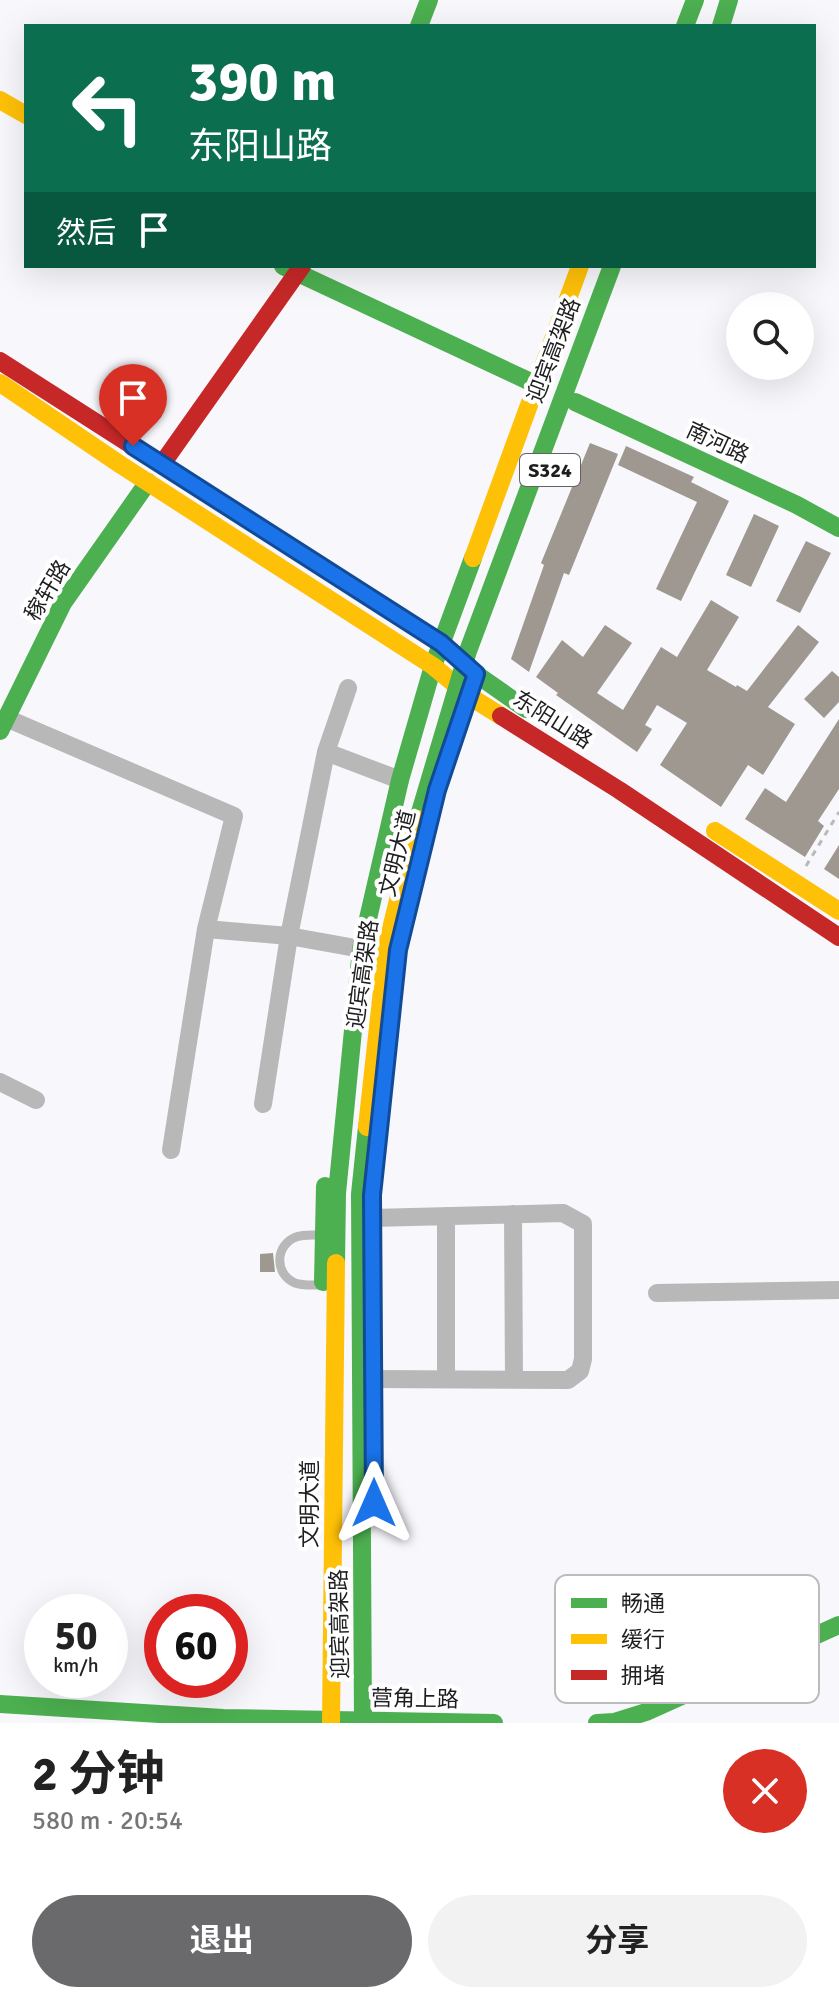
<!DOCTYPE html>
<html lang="zh">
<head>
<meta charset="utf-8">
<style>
  body { margin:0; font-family:Signika,"Noto Sans SC",sans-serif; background:#f2f2f2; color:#222; height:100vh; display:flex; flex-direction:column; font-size:30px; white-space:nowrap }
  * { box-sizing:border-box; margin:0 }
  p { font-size:26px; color:#767676 }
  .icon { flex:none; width:44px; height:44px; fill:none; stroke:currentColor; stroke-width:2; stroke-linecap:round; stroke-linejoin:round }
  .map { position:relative; height:1723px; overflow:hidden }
  .details { display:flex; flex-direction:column; background:#fff; flex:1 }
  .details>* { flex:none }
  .guide { position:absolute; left:24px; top:24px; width:792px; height:244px; border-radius:0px; box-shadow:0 8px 32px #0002; background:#0b6e4f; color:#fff; overflow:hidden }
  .fabs { position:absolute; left:726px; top:292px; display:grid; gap:16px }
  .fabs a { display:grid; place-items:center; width:88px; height:88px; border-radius:50%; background:#fff; box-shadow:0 8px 32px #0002; font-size:40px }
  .speed { position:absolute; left:24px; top:1594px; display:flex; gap:16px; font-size:40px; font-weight:700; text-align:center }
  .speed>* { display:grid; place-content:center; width:104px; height:104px; border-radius:50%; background:#fff; box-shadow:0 8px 32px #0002; line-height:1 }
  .speed small { font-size:20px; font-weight:400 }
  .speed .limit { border:12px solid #d22; background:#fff; color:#111 }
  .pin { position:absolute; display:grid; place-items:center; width:68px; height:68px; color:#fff; margin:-82px -34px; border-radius:50% 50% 50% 0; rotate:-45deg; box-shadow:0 0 8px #0007 }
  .pin .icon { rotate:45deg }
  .me { position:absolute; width:88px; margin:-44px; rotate:0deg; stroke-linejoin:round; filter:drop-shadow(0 0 6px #0008) }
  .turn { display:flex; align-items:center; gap:28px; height:168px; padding:0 32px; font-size:36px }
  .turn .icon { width:104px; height:104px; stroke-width:2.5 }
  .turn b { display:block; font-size:56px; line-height:68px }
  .then { display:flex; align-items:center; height:76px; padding:0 32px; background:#0003; gap:16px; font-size:30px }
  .round { display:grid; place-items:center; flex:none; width:84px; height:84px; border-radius:42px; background:#f2f2f2 }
  .headline { display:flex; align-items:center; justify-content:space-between; height:136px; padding:0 32px }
  h1 { font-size:48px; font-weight:700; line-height:60px }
  .primary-button { display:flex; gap:16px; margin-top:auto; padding:16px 32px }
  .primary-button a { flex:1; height:92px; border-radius:48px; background:#6a6a6d; color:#fff; font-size:32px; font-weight:700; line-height:92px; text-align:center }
  .primary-button a+a { background:#f2f2f2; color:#222 }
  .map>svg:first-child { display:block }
  .building { fill:#9f9890 }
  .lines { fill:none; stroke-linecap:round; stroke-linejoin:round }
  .path { stroke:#b9b8ba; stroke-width:3; stroke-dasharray:6 6; stroke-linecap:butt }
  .lane { stroke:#b9b8b8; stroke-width:9 }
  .street { stroke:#b9b8b8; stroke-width:18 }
  .fast { stroke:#4caf50; stroke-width:18 }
  .slow { stroke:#ffc107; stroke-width:18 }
  .jam { stroke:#c62828; stroke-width:18 }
  .fast-bridge { stroke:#4caf50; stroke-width:18 }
  .slow-bridge { stroke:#ffc107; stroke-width:18 }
  .route-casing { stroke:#114b97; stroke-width:20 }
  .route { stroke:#1a73e8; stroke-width:14 }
  .labels { text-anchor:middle; stroke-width:8; stroke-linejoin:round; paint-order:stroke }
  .shield { fill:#fff; stroke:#626263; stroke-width:2 }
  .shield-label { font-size:20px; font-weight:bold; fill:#1e1e20 }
  .street-label { font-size:22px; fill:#1e1e20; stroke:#fff }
  .key { fill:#fff; stroke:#bcbcbc; stroke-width:2 }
  .key-label { font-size:22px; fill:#1e1e20 }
</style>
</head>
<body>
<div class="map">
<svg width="839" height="1723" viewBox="0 0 839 1723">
  <rect width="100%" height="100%" fill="#f7f7fc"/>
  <path class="building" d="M590,443L618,454L569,575L564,573L529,672L511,659L544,565L541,563Z
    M626,446L694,477L691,482L729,501L681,601L656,589L697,502L618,465Z
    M754,514L779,526L751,587L726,575Z
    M806,541L831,553L800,613L776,601Z
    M711,600L739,617L707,670L736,687L737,685L747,691L798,625L819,642L768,707L795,724L763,775L748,765L721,807L660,765L687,723L657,705L645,725L652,729L637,752L556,695L558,693L536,677L562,640L583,657L605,625L632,643L597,693L623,710L661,647L677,657Z
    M832,671L839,677V702L824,718L804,699Z
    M839,719V789L818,821L824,826L805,857L745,819L765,788L786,802Z
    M839,845V879L824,869Z
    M273,1253L275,1272H260V1254Z"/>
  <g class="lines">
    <path class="path" d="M806,866L839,812"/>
    <path class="lane" d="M321,1285C313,1285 303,1286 295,1283C274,1274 275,1245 296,1237C304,1234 313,1235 322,1235"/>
    <path class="street" d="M6,718L234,816L206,929L171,1150
      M326,752L400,780
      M206,929L289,936L361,949
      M0,1082L36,1100
      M263,1104L289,936L326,752L348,688
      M513,1214L514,1380
      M372,1218L563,1213L583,1224V1359L580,1371L568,1380L373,1379
      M657,1293L839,1290
      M446,1378V1216"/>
    <path class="fast" d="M419,26L429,0
      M685,26L695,0
      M283,266L535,384
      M575,402L797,505L839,528
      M311,560L441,643L476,674L526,709
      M0,731L63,603L148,482
      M336,1263L337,1193L361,949L400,780L433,666L473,558
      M323,1282L325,1186
      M0,1704L223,1718L494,1723
      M597,1723L614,1722L646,1712L839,1625"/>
    <path class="slow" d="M0,100L26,115
      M0,383L121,465L433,666L469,696L501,716
      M473,558L580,266
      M715,831L839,911
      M331,1723L336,1263"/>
    <path class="jam" d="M0,361L311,560
      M162,464L302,266
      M501,716L619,790L839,937"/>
    <path class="fast-bridge" d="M721,26L729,0
      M418,819L468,651L612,266
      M363,1723L360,1194L367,1127"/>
    <path class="slow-bridge" d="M367,1127L387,945L418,819"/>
  </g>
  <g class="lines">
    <g class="route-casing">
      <path id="route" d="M133,446L441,643L476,674L437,790L398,950L372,1195L374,1503"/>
    </g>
    <use href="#route" class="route"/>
  </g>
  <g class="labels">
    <rect class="shield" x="520" y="454" width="60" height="32" rx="6"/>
    <g class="shield-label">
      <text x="550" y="477">S324</text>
    </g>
    <g class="street-label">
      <text transform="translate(553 350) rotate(-69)" y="8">迎宾高架路</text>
      <text transform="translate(718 442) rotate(25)" y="8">南河路</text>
      <text transform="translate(47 590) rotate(-59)" y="8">稼轩路</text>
      <text transform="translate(553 719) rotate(32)" y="8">东阳山路</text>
      <text transform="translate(397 853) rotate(-76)" y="8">文明大道</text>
      <text transform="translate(362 974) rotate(-82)" y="8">迎宾高架路</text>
      <text transform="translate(309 1504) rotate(-90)" y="8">文明大道</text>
      <text transform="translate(339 1624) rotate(-91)" y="8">迎宾高架路</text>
      <text transform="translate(415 1698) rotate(1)" y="8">营角上路</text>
    </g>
  </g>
  <rect x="555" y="1575" width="264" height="128" rx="12" class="key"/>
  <rect x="571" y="1598" width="36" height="10" fill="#4caf50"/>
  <rect x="571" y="1634" width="36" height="10" fill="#ffc107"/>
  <rect x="571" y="1670" width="36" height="10" fill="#c62828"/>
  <g class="key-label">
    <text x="621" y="1611">畅通</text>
    <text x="621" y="1647">缓行</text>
    <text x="621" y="1683">拥堵</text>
  </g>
</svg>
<div class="fabs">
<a><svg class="icon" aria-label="search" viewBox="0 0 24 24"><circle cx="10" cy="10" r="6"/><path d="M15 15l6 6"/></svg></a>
</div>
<div class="speed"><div>50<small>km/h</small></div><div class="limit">60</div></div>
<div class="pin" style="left:133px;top:446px;background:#d93025"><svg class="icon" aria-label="arrive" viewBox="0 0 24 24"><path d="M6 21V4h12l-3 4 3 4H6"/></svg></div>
<svg class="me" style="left:374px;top:1503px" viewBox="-20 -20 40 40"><path d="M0-17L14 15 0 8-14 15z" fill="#1a73e8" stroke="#fff" stroke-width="4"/></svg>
<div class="guide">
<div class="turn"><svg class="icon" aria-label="left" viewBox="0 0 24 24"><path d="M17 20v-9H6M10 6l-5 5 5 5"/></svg><div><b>390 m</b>东阳山路</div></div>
<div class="then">然后<svg class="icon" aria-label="arrive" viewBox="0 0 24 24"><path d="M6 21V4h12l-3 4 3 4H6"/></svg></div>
</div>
</div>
<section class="details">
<div class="headline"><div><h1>2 分钟</h1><p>580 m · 20:54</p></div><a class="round" style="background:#d93025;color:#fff"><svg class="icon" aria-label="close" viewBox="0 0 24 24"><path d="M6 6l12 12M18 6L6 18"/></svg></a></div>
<div class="primary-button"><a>退出</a><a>分享</a></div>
</section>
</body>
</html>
